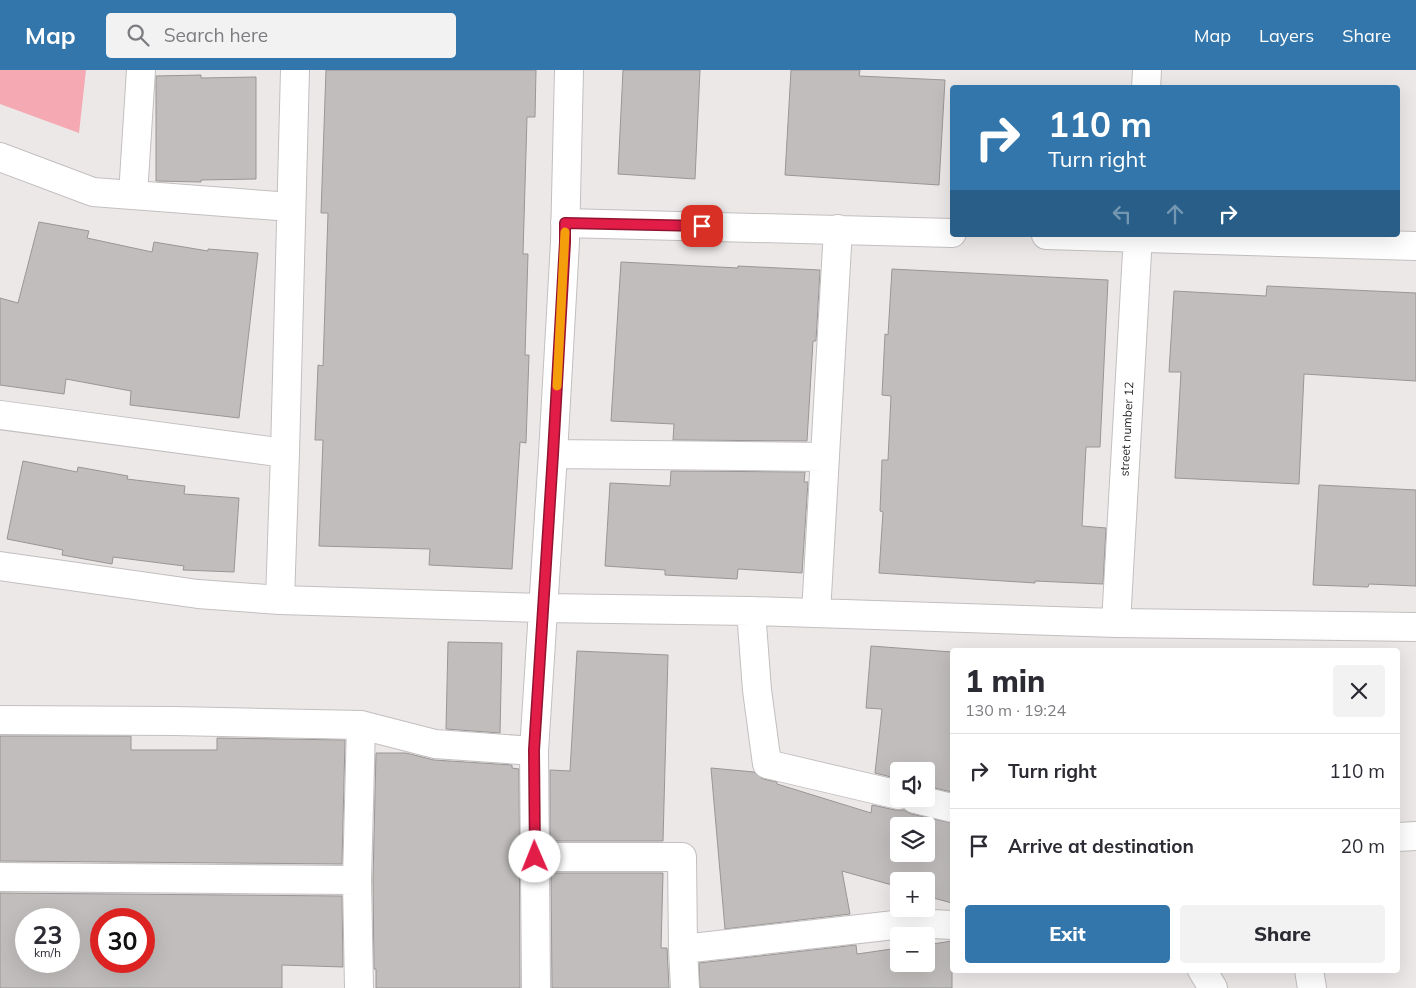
<!DOCTYPE html>
<html lang="en">
<head>
<meta charset="utf-8">
<style>
  body { margin:0; font-family:Mulish,sans-serif; background:#f2f2f3; color:#2b2b33; height:100vh; display:flex; flex-direction:column; font-size:19px; white-space:nowrap }
  * { box-sizing:border-box; margin:0 }
  p { font-size:16px; color:#7c7c81 }
  .icon { flex:none; width:28px; height:28px; fill:none; stroke:currentColor; stroke-width:2; stroke-linecap:round; stroke-linejoin:round }
  .map { position:relative; flex:1; overflow:hidden }
  .sheet { position:absolute; left:950px; top:578px; width:450px; height:325px; display:flex; flex-direction:column; background:#fff; border-radius:5px; box-shadow:0 5px 20px #0002 }
  .sheet>* { flex:none }
  .top-card { position:absolute; left:950px; top:15px; width:450px; height:152px; border-radius:5px; box-shadow:0 5px 20px #0002; background:#3276ab; color:#fff; overflow:hidden }
  .tools { position:absolute; left:890px; top:692px; display:grid; gap:10px }
  .tools a { display:grid; place-items:center; width:45px; height:45px; border-radius:5px; background:#fff; box-shadow:0 5px 20px #0002; font-size:25px }
  .speed { position:absolute; left:15px; top:838px; display:flex; gap:10px; font-size:25px; font-weight:700; text-align:center }
  .speed>* { display:grid; place-content:center; width:65px; height:65px; border-radius:50%; background:#fff; box-shadow:0 5px 20px #0002; line-height:1 }
  .speed small { font-size:12px; font-weight:400 }
  .speed .limit { border:8px solid #d22; background:#fff; color:#111 }
  .pin { position:absolute; display:grid; place-items:center; width:42px; height:42px; color:#fff; margin:-21px; border-radius:10px; box-shadow:0 2px 8px #0006 }
  .me { position:absolute; width:55px; margin:-28px; rotate:359deg; stroke-linejoin:round; filter:drop-shadow(0 0 4px #0008) }
  .turn { display:flex; align-items:center; gap:18px; height:105px; padding:0 15px; font-size:22px }
  .turn .icon { width:65px; height:65px; stroke-width:2.5 }
  .turn b { display:block; font-size:35px; line-height:42px }
  .lanes { display:flex; align-items:center; height:48px; padding:0 15px; background:#0003; justify-content:center; gap:25px; direction:ltr }
  .lanes .off { opacity:.35 }
  .round { display:grid; place-items:center; flex:none; width:52px; height:52px; border-radius:5px; background:#f2f2f3 }
  .head { display:flex; align-items:center; justify-content:space-between; height:85px; padding:0 15px }
  h1 { font-size:30px; font-weight:800; line-height:38px }
  .cta { display:flex; gap:10px; margin-top:auto; padding:10px 15px }
  .cta a { flex:1; height:58px; border-radius:5px; background:#3276ab; color:#fff; font-size:20px; font-weight:800; line-height:58px; text-align:center }
  .cta a+a { background:#f2f2f3; color:#2b2b33 }
  ul { padding:0; list-style:none }
  li { display:flex; align-items:center; gap:15px; height:75px; padding:0 15px; border-top:1px solid #e1e1e2 }
  li div { flex:1 }
  li b { display:block; font-size:19px }
  li em { font-style:normal }
  header { display:flex; align-items:center; gap:30px; box-sizing:border-box; height:70px; padding:0 25px; background:#3276ab; color:#fff }
  header strong { font-size:24px }
  nav { display:flex; gap:28px; margin-inline-start:auto; font-size:18px }
  .search { width:350px; height:45px; background:#f2f2f3; display:flex; align-items:center; gap:12px; box-sizing:border-box; padding:0 18px; border-radius:5px; color:#7c7c81; font-size:19px }
  .map>svg:first-child { display:block }
  .green { fill:#f5a9b3 }
  .building { fill:#c1bdbd; stroke:#999696; fill-rule:evenodd }
  .lines { fill:none; stroke-linecap:round; stroke-linejoin:round }
  .minor-casing { stroke:#c3bfc0; stroke-width:30 }
  .minor { stroke:#fff; stroke-width:28 }
  .route-casing { stroke:#92132f; stroke-width:12 }
  .route { stroke:#e11d48; stroke-width:9 }
  .slow { stroke:#f59e0b; stroke-width:9 }
  .labels { text-anchor:middle; stroke-width:4; stroke-linejoin:round; paint-order:stroke }
  .street-label { font-size:12px; fill:#282727; stroke:#fff }
</style>
</head>
<body>
<header>
<strong>Map</strong>
<div class="search"><svg class="icon" aria-label="search" viewBox="0 0 24 24"><circle cx="10" cy="10" r="6"/><path d="M15 15l6 6"/></svg>Search here</div>
<nav><a>Map</a><a>Layers</a><a>Share</a></nav>
</header>
<div class="map">
<svg width="1416" height="918" viewBox="0 0 1416 918">
  <rect width="100%" height="100%" fill="#ece8e8"/>
  <path class="green" d="M0,0H86L79,63L0,34Z"/>
  <path class="building" d="M326,0H536L535,47H527L523,184H528L525,285H529L526,373L520,372L512,499L429,495L430,479L319,476L323,370H315L318,295L323,296L328,143H321Z
    M623,0H700L695,109L618,104Z
    M791,0H860L859,6L945,10L939,115L785,105Z
    M201,5V8L256,7V109L201,110V112L156,111V6Z
    M39,152L89,161L87,168L152,182L154,172L208,181V179L258,183L239,348L130,335L131,321L66,309L64,324L0,315V228L18,233Z
    M621,192L738,198V196L820,200L816,271H813L807,371L673,370L674,354L611,351Z
    M892,199L1108,210L1100,377H1086L1082,456L1106,458L1103,514L1035,511V513L879,503L883,442L880,441L882,390H888L891,326L882,325L885,264L888,265Z
    M1267,216L1416,223V311L1304,304L1299,414L1175,408L1181,302H1169L1174,221L1266,226Z
    M23,391L77,402L78,397L128,406L127,409L185,416L184,424L239,428L234,502L183,500L184,496L113,487L112,494L62,485L63,480L7,469Z
    M671,401L805,402L804,412H808L802,503L738,499L737,509L665,505V500L605,496L610,413L670,416Z
    M1319,415L1416,420V516L1369,514L1368,517L1313,515Z
    M448,572L502,573L500,663L446,659Z
    M871,576L952,582V722L926,716V701H899V709L875,703L882,639L866,638Z
    M577,581L668,585L663,771H550V700L570,701Z
    M0,666H131V680H217V668L345,670L342,794L0,791Z
    M376,683H406L434,690L512,695V698L519,699L520,918H376V899H374L373,810Z
    M711,698L754,702L763,709L777,712V714L871,743L872,735L895,740H904L911,744L952,753V833L926,826V811H899V817L842,801L850,844L725,859ZM899,756H926V784H899Z
    M551,803H663L661,878H667L669,918H552Z
    M0,823L342,826L343,897L282,895V918H0ZM26,849H69V891H26ZM101,849H144V891H101Z
    M952,871V918H700L699,893L856,875L857,884L899,878V894H926V875Z"/>
  <g class="lines">
    <g class="minor-casing">
      <path id="minor" d="M1146,18L1147,0
        M0,87L93,122L291,137
        M133,125L141,0
        M565,153L952,163
        M1046,165L1416,176
        M0,345L285,383
        M553,384L825,387
        M0,496L198,524L280,530L543,538L751,541L1116,553L1416,557
        M280,530L285,383L295,0
        M751,541L757,620L767,694L899,725
        M816,543L838,159
        M1116,553L1138,165
        M0,650L175,651L361,655L435,674L534,681
        M915,729L952,738
        M1398,767L1416,766
        M535,787H682L683,879L685,918
        M0,807L357,810
        M683,879L912,853L952,855
        M1202,900L1213,918
        M1309,900L1312,918
        M359,918L357,810L361,655
        M536,918L534,681L553,384L565,172L569,0"/>
    </g>
    <use href="#minor" class="minor"/>
  </g>
  <g class="lines">
    <g class="route-casing">
      <path id="route" d="M535,787L534,680L553,384L565,172V153L702,156"/>
    </g>
    <use href="#route" class="route"/>
    <path class="slow" d="M557,316L565,162"/>
  </g>
  <g class="labels">
    <g class="street-label">
      <text transform="translate(1127 359) rotate(-87)" y="4">street number 12</text>
    </g>
  </g>
</svg>
<div class="tools">
<a><svg class="icon" aria-label="sound" viewBox="0 0 24 24"><path d="M4 9h4l5-4v14l-5-4H4zM17 9q2 3 0 6"/></svg></a>
<a><svg class="icon" aria-label="layers" viewBox="0 0 24 24"><path d="M12 4l9 5-9 5-9-5zM3 14l9 5 9-5"/></svg></a>
<a>+</a>
<a>−</a>
</div>
<div class="speed"><div>23<small>km/h</small></div><div class="limit">30</div></div>
<div class="pin" style="left:702px;top:156px;background:#d93025"><svg class="icon" aria-label="arrive" viewBox="0 0 24 24"><path d="M6 21V4h12l-3 4 3 4H6"/></svg></div>
<svg class="me" style="left:535px;top:787px" viewBox="-20 -20 40 40"><circle r="19" fill="#fff"/><path d="M0-13L10 11 0 6-10 11z" fill="#e11d48"/></svg>
<div class="top-card">
<div class="turn"><svg class="icon" aria-label="right" viewBox="0 0 24 24"><path d="M7 20v-9h11M14 6l5 5-5 5"/></svg><div><b>110 m</b>Turn right</div></div>
<div class="lanes"><svg class="icon off" aria-label="left" viewBox="0 0 24 24"><path d="M17 20v-9H6M10 6l-5 5 5 5"/></svg><svg class="icon off" aria-label="ahead" viewBox="0 0 24 24"><path d="M12 20V5M6 11l6-6 6 6"/></svg><svg class="icon" aria-label="right" viewBox="0 0 24 24"><path d="M7 20v-9h11M14 6l5 5-5 5"/></svg></div>
</div>
<section class="sheet">
<div class="head"><div><h1>1 min</h1><p>130 m · 19:24</p></div><a class="round"><svg class="icon" aria-label="close" viewBox="0 0 24 24"><path d="M6 6l12 12M18 6L6 18"/></svg></a></div>
<ul>
<li><svg class="icon" aria-label="right" viewBox="0 0 24 24"><path d="M7 20v-9h11M14 6l5 5-5 5"/></svg><div><b>Turn right</b></div><em>110 m</em></li>
<li><svg class="icon" aria-label="arrive" viewBox="0 0 24 24"><path d="M6 21V4h12l-3 4 3 4H6"/></svg><div><b>Arrive at destination</b></div><em>20 m</em></li>
</ul>
<div class="cta"><a>Exit</a><a>Share</a></div>
</section>
</div>
</body>
</html>
